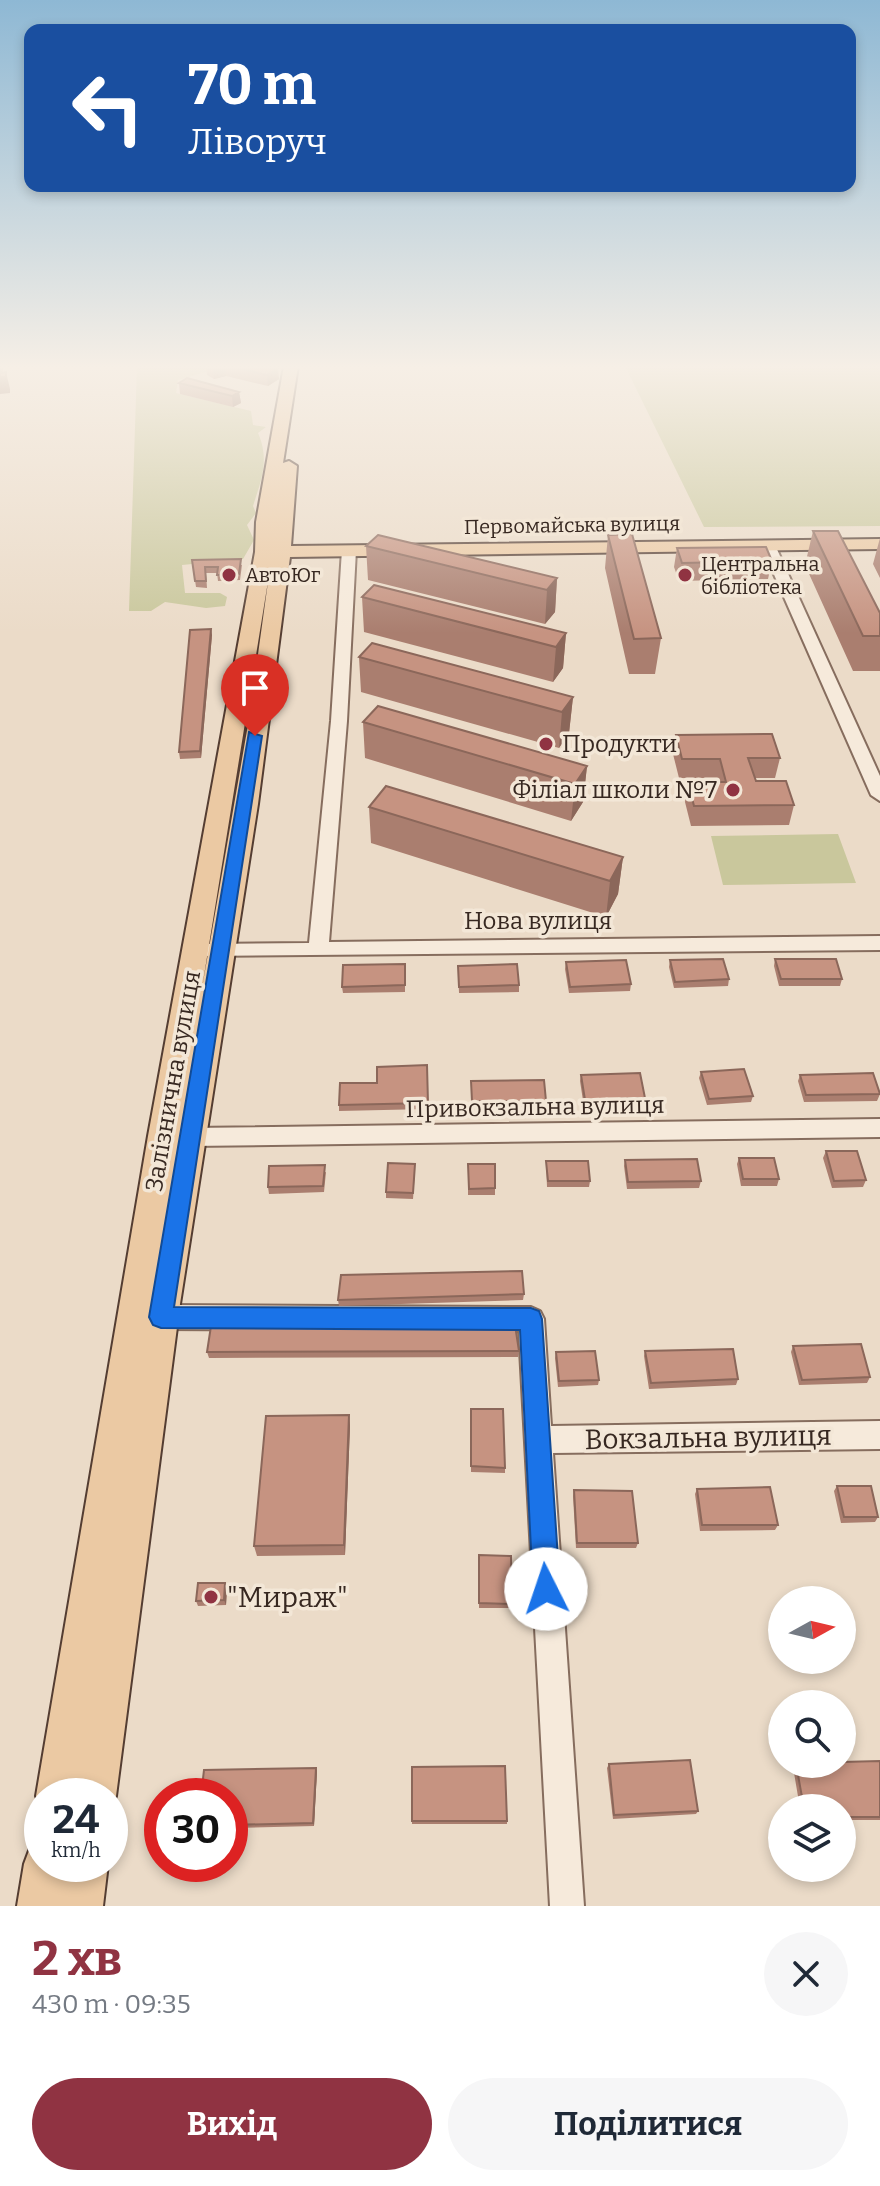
<!DOCTYPE html>
<html lang="uk">
<head>
<meta charset="utf-8">
<style>
  body { margin:0; font-family:Bitter,serif; background:#f6f6f7; color:#1f2937; height:100vh; display:flex; flex-direction:column; font-size:30px; white-space:nowrap }
  * { box-sizing:border-box; margin:0 }
  p { font-size:26px; color:#747a83 }
  .icon { flex:none; width:44px; height:44px; fill:none; stroke:currentColor; stroke-width:2; stroke-linecap:round; stroke-linejoin:round }
  .map { position:relative; height:1906px; overflow:hidden }
  .sheet { display:flex; flex-direction:column; background:#fff; flex:1 }
  .sheet>* { flex:none }
  .top-card { position:absolute; left:24px; top:24px; width:832px; height:168px; border-radius:16px; box-shadow:0 4px 12px #0003; background:#1a4fa0; color:#fff; overflow:hidden }
  .needle { width:52px; rotate:82deg }
  .buttons { position:absolute; left:768px; top:1586px; display:grid; gap:16px }
  .buttons a { display:grid; place-items:center; width:88px; height:88px; border-radius:50%; background:#fff; box-shadow:0 4px 12px #0003; font-size:40px }
  .speed { position:absolute; left:24px; top:1778px; display:flex; gap:16px; font-size:40px; font-weight:700; text-align:center }
  .speed>* { display:grid; place-content:center; width:104px; height:104px; border-radius:50%; background:#fff; box-shadow:0 4px 12px #0003; line-height:1 }
  .speed small { font-size:20px; font-weight:400 }
  .speed .limit { border:12px solid #d22; background:#fff; color:#111 }
  .pin { position:absolute; display:grid; place-items:center; width:68px; height:68px; color:#fff; margin:-82px -34px; border-radius:50% 50% 50% 0; rotate:-45deg; box-shadow:0 0 8px #0007 }
  .pin .icon { rotate:45deg }
  .me { position:absolute; width:88px; margin:-44px; rotate:356deg; stroke-linejoin:round; filter:drop-shadow(0 0 6px #0008) }
  .turn { display:flex; align-items:center; gap:28px; height:168px; padding:0 32px; font-size:36px }
  .turn .icon { width:104px; height:104px; stroke-width:2.5 }
  .turn b { display:block; font-size:56px; line-height:68px }
  .round { display:grid; place-items:center; flex:none; width:84px; height:84px; border-radius:42px; background:#f6f6f7 }
  .headline { display:flex; align-items:center; justify-content:space-between; height:136px; padding:0 32px }
  h1 { font-size:48px; font-weight:700; line-height:60px; color:#903342 }
  .primary-button { display:flex; gap:16px; margin-top:auto; padding:16px 32px }
  .primary-button a { flex:1; height:92px; border-radius:48px; background:#903342; color:#fff; font-size:32px; font-weight:700; line-height:92px; text-align:center }
  .primary-button a+a { background:#f6f6f7; color:#1f2937 }
  .map>svg:first-child { display:block }
  .green { fill:#c9c79c }
  .lines { fill:none; stroke-linecap:round; stroke-linejoin:round }
  .minor-casing { stroke:#866d5e; stroke-width:4 }
  .major-casing { stroke:#543d32; stroke-width:4 }
  .minor { fill:#f6eadb; fill-rule:evenodd }
  .major { fill:#ebc9a3; fill-rule:evenodd }
  .wall { fill:#aa7e6f }
  .shaded-wall { fill:#8b675a }
  .building { fill:#c69381; stroke:#8b675a; stroke-width:2 }
  .route { fill:#1a73e8; stroke:#114b97; stroke-width:2 }
  .poi-dot { fill:#903342; stroke:#f3e7d7; stroke-width:3 }
  .labels { text-anchor:middle; stroke-width:7; stroke-linejoin:round; paint-order:stroke }
  .far-street-label { font-size:20px; fill:#372821; stroke:#f3e7d7 }
  .far-poi-label { font-size:20px; fill:#372821; stroke:#f3e7d7; text-anchor:start }
  .poi-label { font-size:24px; fill:#372821; stroke:#f3e7d7; text-anchor:start }
  .street-label { font-size:24px; fill:#372821; stroke:#f3e7d7 }
  .near-street-label { font-size:28px; fill:#372821; stroke:#f3e7d7 }
  .near-poi-label { font-size:28px; fill:#372821; stroke:#f3e7d7; text-anchor:start }
</style>
</head>
<body>
<div class="map">
<svg width="880" height="1906" viewBox="0 0 880 1906">
  <rect width="100%" height="100%" fill="#ebdbc8"/>
  <path class="green" d="M137,366H226L178,380L176,393L251,411L253,425L266,427L258,433C270,460 261,481 253,506L256,513L247,525L254,540L243,559L182,565L185,593H220L227,597L225,606L206,608L165,602L151,611H129Z
    M625,366H880V526L704,527Z
    M838,834L856,883L723,885L711,836Z"/>
  <g class="lines">
    <g class="minor-casing">
      <path id="minor" d="M768,541L775,545L880,776V801L871,795L761,545Z
        M349,546L356,550L347,721L329,942L880,936V950L200,956L197,951L200,946L207,944L309,943L331,721L342,550Z
        M880,1119V1137L190,1146L182,1144L179,1137L182,1130L190,1128Z
        M161,1305L531,1307L540,1311L544,1319L551,1426L880,1421V1449L553,1453L584,1906H550L519,1331L161,1329L152,1325L148,1317L152,1309Z"/>
    </g>
    <g class="major-casing">
      <path id="major" d="M284,366H298L283,463L289,461L297,466L291,546L880,539V549L290,557L258,804L180,1304L116,1796L110,1811V1796H42V1811L36,1796L148,1136L255,552L256,522ZM269,575L249,719L202,988Z
        M42,1844V1864H108L103,1906H17L24,1864L30,1848Z"/>
    </g>
    <use href="#minor" class="minor"/>
    <use href="#major" class="major"/>
  </g>
  <path class="wall" d="M206,366H270L279,379L268,386L226,376L214,379L207,375Z
    M179,383L239,392L241,403L233,407L180,394Z
    M813,531L880,613V671H853L805,565Z
    M608,535L661,638L655,674H629L605,568Z
    M880,538V578L873,564Z
    M366,546L557,578L555,612L545,624L368,580Z
    M677,548L772,561L768,579L679,581L674,567Z
    M192,560L242,565L240,580L218,581L217,573H206L207,588L196,587Z
    M362,597L566,633L563,668L553,682L364,632Z
    M212,635L201,758L180,759L179,752Z
    M359,657L573,697L569,733L559,748L361,692Z
    M363,722L587,766L583,802L571,821L365,758Z
    M676,735L780,758L775,778H754L756,781L794,805L789,825L691,826L685,802L688,782H717L716,778H679L673,754Z
    M369,807L623,857L618,894L606,917L371,843Z
    M775,959L842,979L840,986H779L774,966Z
    M670,960L729,979L728,986L674,988L669,967Z
    M566,962L631,984L630,991L569,993L565,969Z
    M405,964V992L343,993L342,987Z
    M458,966L519,985V992L459,993Z
    M427,1065L428,1109L339,1111V1105L377,1083Z
    M701,1072L753,1096L751,1102L707,1105L699,1078Z
    M581,1075L645,1098L644,1104L584,1107L580,1081Z
    M800,1075L880,1094L877,1101L804,1102L798,1081Z
    M471,1081L546,1101V1108H472Z
    M826,1151L866,1180L863,1187L832,1188L823,1158Z
    M739,1158L779,1179L777,1186H741L737,1164Z
    M625,1160L701,1181L699,1188L627,1189L624,1166Z
    M546,1161L590,1181L589,1187H547Z
    M468,1164L495,1188V1195H468Z
    M415,1171L413,1199L386,1198V1192Z
    M326,1172L324,1192L269,1194L268,1187Z
    M524,1294L523,1300L339,1306L338,1300Z
    M793,1346L870,1377L867,1383L799,1385L791,1352Z
    M519,1351L518,1357L209,1358L207,1352Z
    M645,1351L738,1379L736,1385L649,1389L644,1356Z
    M556,1352L599,1380L598,1385L558,1387L555,1358Z
    M471,1409L505,1468V1473L471,1472Z
    M349,1415L350,1426L345,1555L257,1556L254,1546Z
    M837,1486L878,1517L875,1522L841,1523L834,1491Z
    M697,1489L778,1525L775,1530L700,1531L695,1494Z
    M574,1490L638,1543L636,1548H576L573,1496Z
    M479,1555L512,1604V1608H479Z
    M225,1583L227,1588L226,1605L198,1606L196,1601Z
    M880,1761V1820H842V1808H800L793,1767L795,1764Z
    M609,1764L698,1811L696,1814L613,1819L607,1768Z
    M412,1767L507,1821V1824H412Z
    M316,1768L317,1771L314,1826L230,1828V1796Z"/>
  <path class="shaded-wall" d="M222,366H225L226,376L214,379L213,368Z
    M278,368L279,379L268,386L267,375Z
    M2,369L4,377L6,372L10,389V393L0,394V377Z
    M239,392L241,403L233,407L232,396Z
    M557,578L555,612L545,624L547,590Z
    M211,629L212,635L201,758L200,751Z
    M566,633L563,668L553,682L556,647Z
    M573,697L569,733L559,748L562,712Z
    M587,766L583,802L571,821L575,784Z
    M623,857L618,894L606,917L610,881Z
    M349,1415L350,1426L345,1555L344,1545Z
    M225,1583L227,1588L226,1605L224,1600Z
    M316,1768L317,1771L314,1826L313,1823Z"/>
  <path class="building" d="M229,366H270L278,368L267,375Z
    M0,369H2L1,373L6,372V377H0Z
    M187,378L239,392L232,396L179,383Z
    M813,531H838L880,613V636H863Z
    M632,534L661,638L634,639L608,535Z
    M378,535L557,578L547,590L366,546Z
    M766,547L772,561L682,563L677,548Z
    M241,559L239,574L217,575L218,567H205L206,581H195L192,560Z
    M374,585L566,633L556,647L362,597Z
    M211,629L200,751L179,752L190,630Z
    M372,643L573,697L562,712L359,657Z
    M378,706L587,766L575,784L363,722Z
    M772,734L780,758H748L756,781H786L794,805L694,806L688,782H726L720,759H682L676,735Z
    M386,786L623,857L610,881L369,807Z
    M723,959L729,979L675,982L670,960Z
    M775,959H836L842,979H781Z
    M626,960L631,984L570,987L566,962Z
    M405,964V985L342,987L343,965Z
    M517,964L519,985L459,987L458,966Z
    M427,1065L428,1103L339,1105L340,1083H377V1067Z
    M744,1069L753,1096L709,1099L701,1072Z
    M640,1073L645,1098L585,1100L581,1075Z
    M873,1073L880,1094L806,1095L800,1075Z
    M544,1080L546,1101H472L471,1081Z
    M826,1151H857L866,1180L834,1181Z
    M739,1158H774L779,1179H743Z
    M697,1159L701,1181L628,1182L625,1160Z
    M546,1161H588L590,1181H548Z
    M388,1163L415,1164L413,1193L386,1192Z
    M468,1164H495V1188L469,1189Z
    M325,1165L323,1186L268,1187L269,1166Z
    M522,1271L524,1294L338,1300L341,1275Z
    M363,1324L515,1325L519,1351L207,1352L211,1326Z
    M861,1344L870,1377L802,1380L793,1346Z
    M733,1349L738,1379L651,1383L645,1351Z
    M595,1351L599,1380L559,1381L556,1352Z
    M471,1409H503L505,1468L471,1466Z
    M349,1415L344,1545L254,1546L266,1416Z
    M837,1486H871L878,1517H844Z
    M770,1487L778,1525H702L697,1489Z
    M574,1490L632,1491L638,1543H577Z
    M479,1555L511,1556L512,1604L479,1603Z
    M198,1583H225L224,1600L196,1601Z
    M690,1760L698,1811L614,1815L609,1764Z
    M880,1761V1817H842V1808H804L796,1764H842V1762Z
    M505,1766L507,1821H412V1767Z
    M316,1768L313,1823L230,1825V1796H201L204,1770Z"/>
  <linearGradient id="sky" x2="0" y2="1"><stop stop-color="#8eb8d4"/><stop offset="0.58" stop-color="#f6efe6"/><stop offset="1" stop-color="#f6efe6" stop-opacity="0"/></linearGradient>
  <rect width="880" height="633" fill="url(#sky)"/>
  <path class="route" d="M249,732L262,736L174,1307L531,1308L539,1311L542,1319L560,1589L556,1599L546,1603L537,1599L533,1589L520,1330L161,1328L153,1325L149,1317Z"/>
  <g class="poi-dot">
    <circle cx="229" cy="575" r="8"/>
    <circle cx="685" cy="575" r="8"/>
    <circle cx="546" cy="744" r="8"/>
    <circle cx="733" cy="790" r="8"/>
    <circle cx="211" cy="1597" r="8"/>
  </g>
  <g class="labels">
    <g class="far-street-label">
      <text transform="translate(572 525) rotate(-1)" y="7">Первомайська вулиця</text>
    </g>
    <g class="far-poi-label">
      <text x="701" y="571">Центральна<tspan x="701" dy="23">бібліотека</tspan></text>
      <text x="245" y="582">АвтоЮг</text>
    </g>
    <g class="poi-label">
      <text x="562" y="752">Продукти</text>
      <text x="717" y="798" text-anchor="end">Філіал школи №7</text>
    </g>
    <g class="street-label">
      <text x="538" y="929">Нова вулиця</text>
      <text transform="translate(173 1081) rotate(-80)" y="8">Залізнична вулиця</text>
      <text transform="translate(535 1107) rotate(-1)" y="8">Привокзальна вулиця</text>
    </g>
    <g class="near-street-label">
      <text transform="translate(708 1437) rotate(-1)" y="10">Вокзальна вулиця</text>
    </g>
    <g class="near-poi-label">
      <text x="227" y="1607">"Мираж"</text>
    </g>
  </g>
</svg>
<div class="buttons">
<a><svg class="needle" viewBox="-14 -14 28 28"><path d="M0-13l5 13h-10z" fill="#e53935"/><path d="M0 13l5-13h-10z" fill="#747a83"/></svg></a>
<a><svg class="icon" aria-label="search" viewBox="0 0 24 24"><circle cx="10" cy="10" r="6"/><path d="M15 15l6 6"/></svg></a>
<a><svg class="icon" aria-label="layers" viewBox="0 0 24 24"><path d="M12 4l9 5-9 5-9-5zM3 14l9 5 9-5"/></svg></a>
</div>
<div class="speed"><div>24<small>km/h</small></div><div class="limit">30</div></div>
<div class="pin" style="left:255px;top:736px;background:#d93025"><svg class="icon" aria-label="arrive" viewBox="0 0 24 24"><path d="M6 21V4h12l-3 4 3 4H6"/></svg></div>
<svg class="me" style="left:546px;top:1589px" viewBox="-20 -20 40 40"><circle r="19" fill="#fff"/><path d="M0-13L10 11 0 6-10 11z" fill="#1a73e8"/></svg>
<div class="top-card">
<div class="turn"><svg class="icon" aria-label="left" viewBox="0 0 24 24"><path d="M17 20v-9H6M10 6l-5 5 5 5"/></svg><div><b>70 m</b>Ліворуч</div></div>
</div>
</div>
<section class="sheet">
<div class="headline"><div><h1>2 хв</h1><p>430 m · 09:35</p></div><a class="round"><svg class="icon" aria-label="close" viewBox="0 0 24 24"><path d="M6 6l12 12M18 6L6 18"/></svg></a></div>
<div class="primary-button"><a>Вихід</a><a>Поділитися</a></div>
</section>
</body>
</html>
